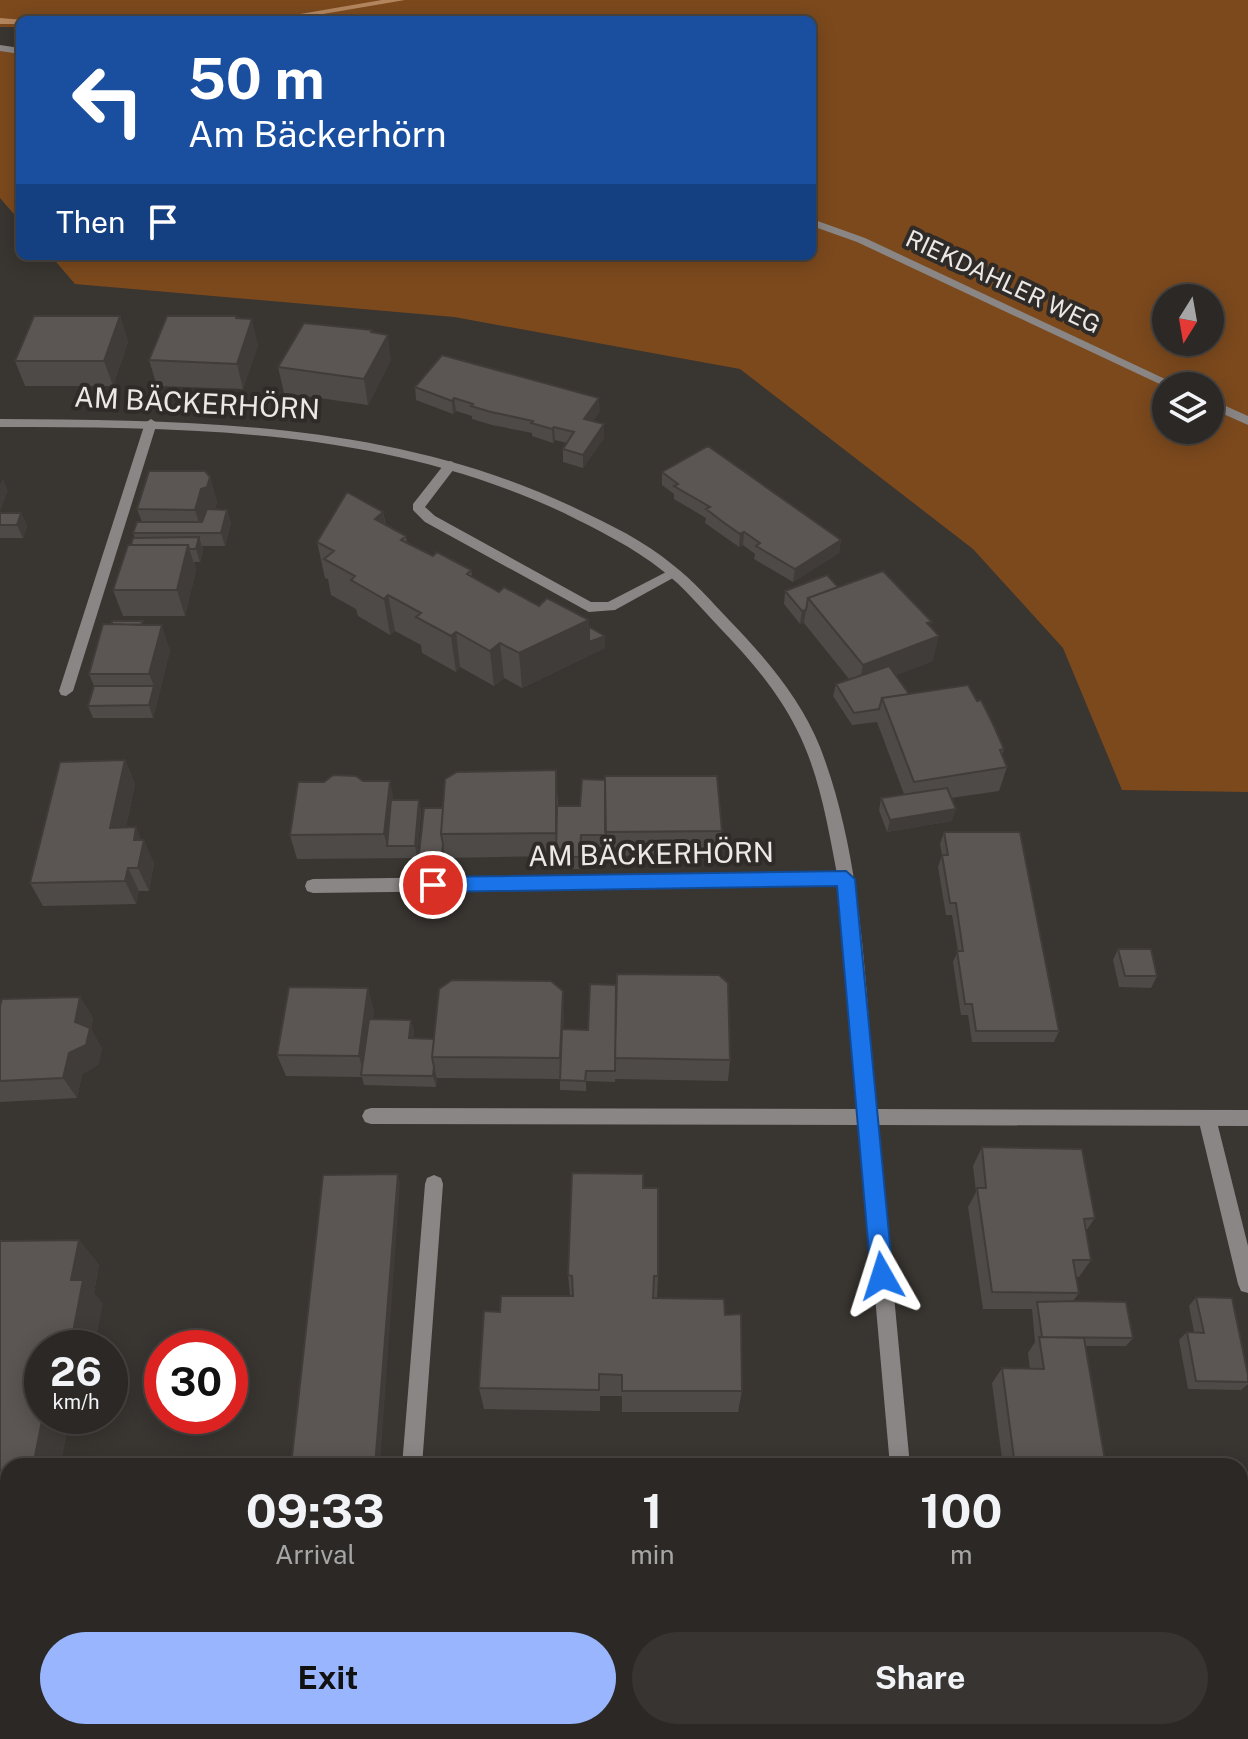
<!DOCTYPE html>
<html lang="en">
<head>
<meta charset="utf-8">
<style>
  body { margin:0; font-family:"Public Sans",sans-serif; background:#373432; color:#f1f3f6; height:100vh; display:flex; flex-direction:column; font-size:30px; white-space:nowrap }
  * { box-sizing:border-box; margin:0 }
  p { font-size:26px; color:#a6a6a7 }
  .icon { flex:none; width:44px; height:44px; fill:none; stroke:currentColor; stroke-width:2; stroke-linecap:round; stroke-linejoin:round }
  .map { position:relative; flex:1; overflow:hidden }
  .panel { position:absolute; left:0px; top:1458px; width:1248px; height:282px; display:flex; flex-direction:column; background:#2b2825; border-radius:24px 24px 0 0; box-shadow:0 4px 20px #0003,0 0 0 2px #474442 }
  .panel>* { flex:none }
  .hud { position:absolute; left:16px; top:16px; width:800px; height:244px; border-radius:12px; box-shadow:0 4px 20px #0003,0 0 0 2px #474442; background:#1a4fa0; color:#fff; overflow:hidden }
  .needle { width:52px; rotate:191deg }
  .tools { position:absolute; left:1152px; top:284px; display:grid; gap:16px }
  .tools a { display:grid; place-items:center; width:72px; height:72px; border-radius:50%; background:#2b2825; box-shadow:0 4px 20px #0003,0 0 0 2px #474442; font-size:40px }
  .speed { position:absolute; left:24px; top:1330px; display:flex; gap:16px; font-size:40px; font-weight:700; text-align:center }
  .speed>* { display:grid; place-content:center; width:104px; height:104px; border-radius:50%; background:#2b2825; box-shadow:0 4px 20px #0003,0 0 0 2px #474442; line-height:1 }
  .speed small { font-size:20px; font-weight:400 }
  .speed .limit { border:12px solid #d22; background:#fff; color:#111 }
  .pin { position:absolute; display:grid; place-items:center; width:68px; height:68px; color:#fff; margin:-34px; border:4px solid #fff; border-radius:50%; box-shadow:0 2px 8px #0007 }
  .me { position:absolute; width:88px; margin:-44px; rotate:354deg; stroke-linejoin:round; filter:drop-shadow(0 0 6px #0008) }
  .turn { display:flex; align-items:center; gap:28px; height:168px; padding:0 40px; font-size:36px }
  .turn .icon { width:104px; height:104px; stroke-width:2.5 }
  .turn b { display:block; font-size:56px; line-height:68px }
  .then { display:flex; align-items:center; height:76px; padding:0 40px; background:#0003; gap:16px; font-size:30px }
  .eta { display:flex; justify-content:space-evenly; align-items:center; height:136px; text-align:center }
  .eta b { font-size:48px; font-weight:700; line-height:56px }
  .action { display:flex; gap:16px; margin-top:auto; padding:16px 40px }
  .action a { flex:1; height:92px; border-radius:48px; background:#99b5fd; color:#111; font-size:32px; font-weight:700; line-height:92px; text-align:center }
  .action a+a { background:#373432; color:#f1f3f6 }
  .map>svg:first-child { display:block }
  .green { fill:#7c491d; fill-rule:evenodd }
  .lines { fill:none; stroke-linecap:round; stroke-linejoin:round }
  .stream { fill:#b4865e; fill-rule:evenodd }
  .lane { fill:#898685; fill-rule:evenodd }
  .street { fill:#898685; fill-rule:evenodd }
  .wall { fill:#4e4a47 }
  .shaded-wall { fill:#403c3a }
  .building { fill:#5b5653; stroke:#403c3a; stroke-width:2 }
  .route { fill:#1a73e8; stroke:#114b97; stroke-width:2 }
  .labels { text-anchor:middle; stroke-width:8; stroke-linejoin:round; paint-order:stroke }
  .far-street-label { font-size:24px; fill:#ebe8e6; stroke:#2f2b28 }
  .street-label { font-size:28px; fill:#ebe8e6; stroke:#2f2b28 }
</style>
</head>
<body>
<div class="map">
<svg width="1248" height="1739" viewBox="0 0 1248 1739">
  <rect width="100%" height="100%" fill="#393531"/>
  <path class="green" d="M0,0H1248V792L1122,790L1063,648L973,549L740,369L454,317L75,284L51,256H812V20H20V27H0ZM1166,298H1210V342H1166ZM1166,386H1210V430H1166Z
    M0,48L20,51V221L0,198Z"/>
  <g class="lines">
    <path class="stream" d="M382,0H405L288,20H265Z
      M0,18L24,20H20V24H0Z"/>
    <path class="lane" d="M151,419L157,423L73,691L66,696L61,695L59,691L145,423Z
      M451,461L457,465L425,507L435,516L591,602H608L670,570L675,568L682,573L615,610L589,612L425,522L413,510V504L446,462Z
      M846,872L852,874L854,879L852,884L846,886L313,893L307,891L305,886L307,881L313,879Z
      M371,1108L866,1109L872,1111L875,1117L872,1123L866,1125L371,1124L365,1122L362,1116L365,1110Z
      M1207,1110L1213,1112L1216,1118L1248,1246V1293L1241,1291L1238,1284L1198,1118L1201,1112Z
      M434,1175L441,1178L443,1184L422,1466H402L425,1184L427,1178Z"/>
    <path class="street" d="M0,45L20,48V54L0,51Z
      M812,219L865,238L1180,386L1166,387L857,242L812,226Z
      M1210,399L1248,416V425L1210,408Z
      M0,419C195,420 392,422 571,506C607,523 643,540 673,565C694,581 711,601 729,620C765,657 801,699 820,747C864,861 865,989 876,1109L1248,1110V1126L878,1125L910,1466H890L838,879C828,828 820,774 796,728C777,690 748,657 719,627C701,608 684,587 663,571C633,547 598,530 564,513C385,429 194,427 0,427Z
      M0,1671H8V1693H0Z
      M1240,1698L1248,1699V1721L1240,1720Z
      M937,1732H960L962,1739H939Z"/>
  </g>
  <path class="wall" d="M120,316L128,342L113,386H25L15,361Z
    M236,316L237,318L258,345L243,389L157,386L149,360Z
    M372,330V332L391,360L368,405L284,393L278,367Z
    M415,387L600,411L593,421L604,438L583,468L563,462V449L567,443L555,440L553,443L532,436V433L492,425L472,419V416L456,411L453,414L416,400Z
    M662,472L841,540L839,553L793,582L754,559L755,554L743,545L739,547L705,523L706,518L674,499V494L662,485Z
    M210,477L217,502L215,509L227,510L231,523L225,546H202L203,550L200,562H194L196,570L185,616H123L113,590L135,538L133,533L142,522L137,509Z
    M383,512L386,525L406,536L407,543L433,556L471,570L472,577L499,592L539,606L589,620V627L605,636V648L522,688L504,678L494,686L460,667L456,672L422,653L421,645L395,631L390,635L358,616L356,609L331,595L328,579L325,578L317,542Z
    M0,513H21L27,526L23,538H0Z
    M838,587L931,627L933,661L896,675L909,694L1004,749L1002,756L1007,767L999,791L951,798L952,821L887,832L879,810L881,798L904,794L877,722L852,725L833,696L836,684L849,679L804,623L800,624L784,604L785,591Z
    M144,625L170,650L153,718H93L88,706L94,686L89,674Z
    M125,760L135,784L126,827L142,840L154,863L149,891H139L136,904L43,906L30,883Z
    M556,770L558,806L722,831L720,855L606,856L605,847H581V869H557L556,856L445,858V856L444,866H422L419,854L443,808Z
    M363,781L393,800H419L421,812L417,858L297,859L290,835Z
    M944,832L1059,1031L1054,1042H972L968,1015H961L953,962L958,951L952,915H946L938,867L942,855L940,844Z
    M1118,949L1157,976L1151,988L1119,987L1113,960Z
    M80,997L93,1018L91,1029L102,1049L98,1065L82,1074L77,1098L0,1102V1006Z
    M374,1010L373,1019L411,1020L414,1031L413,1038L434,1039L564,1012L563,1029L730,1060L728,1081L615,1079V1082L586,1081V1091L560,1090V1079L437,1078L436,1087L364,1085L362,1077L286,1076L277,1055Z
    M982,1147L1095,1218L1086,1231L1091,1260L1079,1277H1076L1079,1293L1073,1301L1133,1338L1126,1346H1086L1106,1466H1003L992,1383L1002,1368L1030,1369L1028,1353L1035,1342L1032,1309H983L968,1207L976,1192L973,1166Z
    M643,1188L658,1276L657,1298L725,1315L742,1391L738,1412H622V1396H600V1411L484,1409L479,1388L500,1312L570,1296L568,1275Z
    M79,1240L99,1265L94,1293L103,1304L42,1348V1416H70L60,1466H8V1496H0V1241Z
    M1196,1297L1248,1375V1384L1241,1390L1188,1389L1179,1340L1187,1332H1194L1189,1306Z"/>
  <path class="shaded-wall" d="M120,316L128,342L113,386L104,361Z
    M252,319L258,345L243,389L237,364Z
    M388,335L391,360L368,405L364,379Z
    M454,398L456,411L453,414L452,401Z
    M599,398L600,411L585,432L584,419Z
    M604,424V438L583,468V455Z
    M554,427L555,440L553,443L552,429Z
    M210,477L217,502L214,512L202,533L195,510L201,489Z
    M3,478L8,491L0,512V485Z
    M227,510L231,523L225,546L221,533Z
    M383,512L389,548L375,519Z
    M21,513L27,526L23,538L17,525Z
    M744,532L743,545L739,547L740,534Z
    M199,537L203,550L200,562L196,549Z
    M841,540L839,553L793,582L795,569Z
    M188,545L196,570L185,616L177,590Z
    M388,595L395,631L390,635L384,599Z
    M806,610L804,623L800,624L802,611Z
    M589,620V642L605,636V648L522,688L519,653Z
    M932,622L927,641L939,636L933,661L858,690L863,665Z
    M162,625L170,650L153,718L149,705L154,686L149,674Z
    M456,632L460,667L456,672L451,636Z
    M500,643L504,678L494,686L490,651Z
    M125,760L135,784L121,852L110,828Z
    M390,781L395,805L387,846L384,834Z
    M419,800L421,812L417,858L415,846Z
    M956,809L952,821L887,832L890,820Z
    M136,827L143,843L144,840L154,863L149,891L138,868L134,840Z
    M443,844L445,856L444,866L442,854Z
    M128,868L139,891L136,904L125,881Z
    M368,988L374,1010L365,1075H364L359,1056Z
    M563,991L564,1012L562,1079L560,1058Z
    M80,997L93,1018L91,1029L102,1049L98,1065L82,1074L77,1098L63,1078Z
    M411,1020L414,1031L411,1049L409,1038Z
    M434,1067L437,1078L436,1087L433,1076Z
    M398,1174L400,1183L380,1466H375Z
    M79,1240L99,1265L94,1293L103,1304L94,1348H70L71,1280Z
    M43,1416H70L60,1466H33Z"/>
  <path class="building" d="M34,316H120L104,361H15Z
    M167,316H236V318L252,319L237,364L149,360Z
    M304,323L372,330L371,332L388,335L364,379L278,367Z
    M442,355L599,398L584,419L604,424L583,455L563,449L574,432L554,427L552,429L531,423L533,421L491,412L471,406L473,404L454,398L452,401L415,387Z
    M708,446L841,540L795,569L756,546L760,543L744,532L740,534L723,522L706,509L710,507L674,486L678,484L662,472Z
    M149,471H205L210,477L207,487L201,489L195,510L137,509Z
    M347,492L383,512L375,519L406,536L401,540L433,556L437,552L471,570L467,574L499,592L504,587L539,606L547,598L589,620L519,653L500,643L490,651L456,632L451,636L416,617L421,613L388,595L384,599L351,580L355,576L324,559L334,551L317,542Z
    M207,509L227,510L221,533H133L137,522H202Z
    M0,513H21L17,525H0Z
    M199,537L196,549H189L188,545H131L133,538Z
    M128,545H188L177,590H113Z
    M883,571L932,622L927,623L939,636L863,665L808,598Z
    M827,575L838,587L808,598L806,610L802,611L785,591Z
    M112,621H143L141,625L112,624Z
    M103,624L162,625L149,674H89Z
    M589,627L605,636L589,642Z
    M889,666L909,694L882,698L879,709L854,713L836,684Z
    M968,685L977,701L981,700L993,724L1004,749L1000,750L1007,767L914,782L882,698Z
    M94,686H154L149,705L88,706Z
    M125,760L110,828L136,827L134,840H144L138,868H128L125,881L30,883L60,762Z
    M556,770V833L441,834L445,779L457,772Z
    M333,775L356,776L363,781H390L384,834L290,835L298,782H324Z
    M605,776H717L722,831L605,832Z
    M582,779L605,780L606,835H581L580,857H556L557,806H580Z
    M947,788L956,809L890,820L881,798Z
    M391,800H419L415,846H387Z
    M424,808H443L441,834L443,844L442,854H419Z
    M944,832H1020L1059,1031H976L972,1004H965L957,951H963L956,903H950L942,855H948Z
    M1118,949H1151L1157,976H1125Z
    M617,974L719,975L728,983L730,1060L615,1058Z
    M452,980L551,981L563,991L560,1058L432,1057L439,989Z
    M590,984L616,985L615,1071H586L585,1081L560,1080L562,1029L588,1030Z
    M289,987L368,988L359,1056L277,1055Z
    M80,997L75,1022L90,1028L86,1045L69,1053L63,1078L0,1081V1006L2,999Z
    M369,1019L411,1020L409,1038L434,1039L432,1057L434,1067L433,1076L361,1075Z
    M982,1147L1082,1149L1095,1218L1084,1219L1091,1260H1073L1079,1293L992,1292L977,1188H986Z
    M572,1173L643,1174V1188H658V1276H654L653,1298L724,1299L725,1315L741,1314L742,1391H622V1375L599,1374V1390L479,1388L484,1311L500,1312L501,1296H573L572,1276L568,1275Z
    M398,1174L375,1466H291L323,1175Z
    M79,1240L71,1280H83L70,1348H42V1416H43L33,1466H8V1477L0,1478V1241Z
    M1196,1297L1232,1298L1248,1375V1382L1196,1381L1187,1332L1204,1333Z
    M1073,1301L1126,1302L1133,1338L1042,1337L1037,1302Z
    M1039,1337L1084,1338L1106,1466H1015L1002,1368L1044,1369Z"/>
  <path class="route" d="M846,871L855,879L893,1276L890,1283L882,1286L874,1283L871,1276L837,886L433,892L424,885L433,877Z"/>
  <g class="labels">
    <g class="far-street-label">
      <text transform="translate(1003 282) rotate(25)" y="8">RIEKDAHLER WEG</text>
    </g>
    <g class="street-label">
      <text transform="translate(197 403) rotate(3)" y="10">AM BÄCKERHÖRN</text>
      <text transform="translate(651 854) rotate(-1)" y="10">AM BÄCKERHÖRN</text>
    </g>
  </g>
</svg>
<div class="tools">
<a><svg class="needle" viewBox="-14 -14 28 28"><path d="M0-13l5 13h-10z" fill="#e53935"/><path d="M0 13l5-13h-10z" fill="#a6a6a7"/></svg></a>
<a><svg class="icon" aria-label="layers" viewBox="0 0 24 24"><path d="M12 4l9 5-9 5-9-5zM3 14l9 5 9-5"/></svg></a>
</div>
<div class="speed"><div>26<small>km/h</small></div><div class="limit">30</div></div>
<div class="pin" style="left:433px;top:885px;background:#d93025"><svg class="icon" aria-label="arrive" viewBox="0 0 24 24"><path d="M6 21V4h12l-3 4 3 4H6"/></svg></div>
<svg class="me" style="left:882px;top:1276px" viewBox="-20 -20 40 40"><path d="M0-17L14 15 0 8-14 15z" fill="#1a73e8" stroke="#fff" stroke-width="4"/></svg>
<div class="hud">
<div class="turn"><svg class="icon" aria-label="left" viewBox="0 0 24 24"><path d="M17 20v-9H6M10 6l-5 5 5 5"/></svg><div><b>50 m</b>Am Bäckerhörn</div></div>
<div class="then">Then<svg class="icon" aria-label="arrive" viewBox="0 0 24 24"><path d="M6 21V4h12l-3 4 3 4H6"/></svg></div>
</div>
<section class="panel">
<div class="eta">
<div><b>09:33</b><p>Arrival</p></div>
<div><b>1</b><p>min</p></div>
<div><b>100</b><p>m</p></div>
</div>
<div class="action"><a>Exit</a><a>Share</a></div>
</section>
</div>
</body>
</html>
